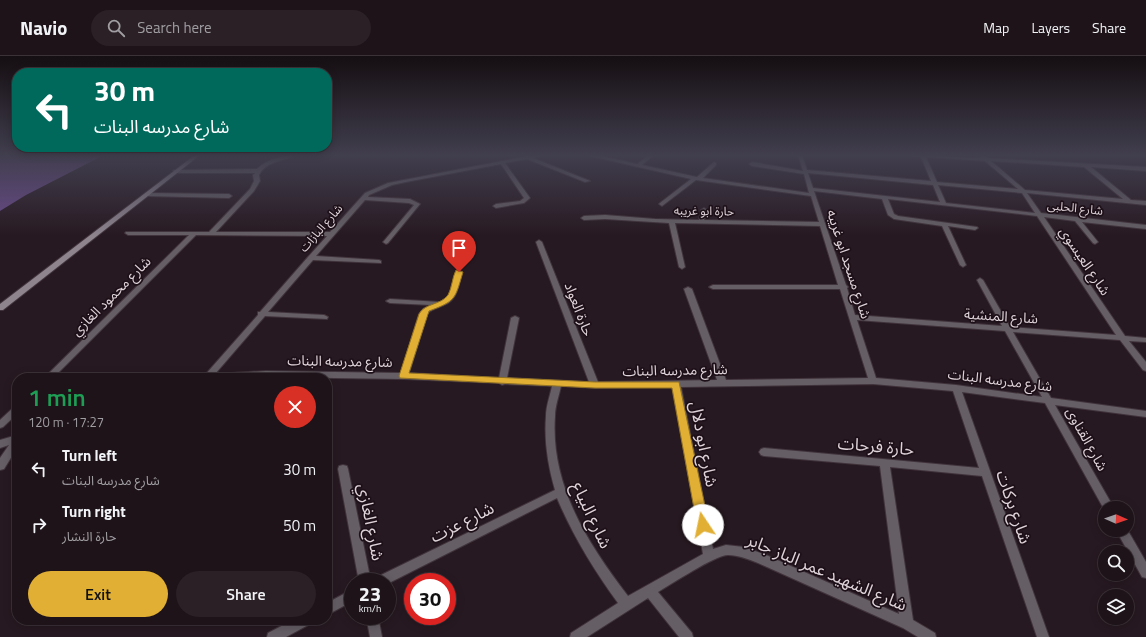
<!DOCTYPE html>
<html lang="en">
<head>
<meta charset="utf-8">
<style>
  body { margin:0; font-family:"Titillium Web","Noto Sans Arabic",sans-serif; background:#2a2026; color:#f1f3f6; height:100vh; display:flex; flex-direction:column; font-size:15px; white-space:nowrap }
  * { box-sizing:border-box; margin:0 }
  p { font-size:13px; color:#a09ea2 }
  .icon { flex:none; width:22px; height:22px; fill:none; stroke:currentColor; stroke-width:2; stroke-linecap:round; stroke-linejoin:round }
  .map { position:relative; flex:1; overflow:hidden }
  .drawer { position:absolute; left:12px; top:317px; width:320px; height:252px; display:flex; flex-direction:column; background:#1d1319; border-radius:16px; box-shadow:0 2px 10px #0003,0 0 0 1px #3b3238 }
  .drawer>* { flex:none }
  .banner { position:absolute; left:12px; top:12px; width:320px; height:84px; border-radius:16px; box-shadow:0 2px 10px #0003,0 0 0 1px #3b3238; background:#00695c; color:#fff; overflow:hidden }
  .needle { width:26px; rotate:92deg }
  .buttons { position:absolute; left:1098px; top:445px; display:grid; gap:8px }
  .buttons a { display:grid; place-items:center; width:36px; height:36px; border-radius:50%; background:#1d1319; box-shadow:0 2px 10px #0003,0 0 0 1px #3b3238; font-size:20px }
  .speed { position:absolute; left:344px; top:517px; display:flex; gap:8px; font-size:20px; font-weight:700; text-align:center }
  .speed>* { display:grid; place-content:center; width:52px; height:52px; border-radius:50%; background:#1d1319; box-shadow:0 2px 10px #0003,0 0 0 1px #3b3238; line-height:1 }
  .speed small { font-size:10px; font-weight:400 }
  .speed .limit { border:6px solid #d22; background:#fff; color:#111 }
  .pin { position:absolute; display:grid; place-items:center; width:34px; height:34px; color:#fff; margin:-41px -17px; border-radius:50% 50% 50% 0; rotate:-45deg; box-shadow:0 0 4px #0007 }
  .pin .icon { rotate:45deg }
  .me { position:absolute; width:44px; margin:-22px; rotate:349deg; stroke-linejoin:round; filter:drop-shadow(0 0 3px #0008) }
  .turn { display:flex; align-items:center; gap:14px; height:84px; padding:0 16px; font-size:18px }
  .turn .icon { width:52px; height:52px; stroke-width:2.5 }
  .turn b { display:block; font-size:28px; line-height:34px }
  .round { display:grid; place-items:center; flex:none; width:42px; height:42px; border-radius:21px; background:#2a2026 }
  .headline { display:flex; align-items:center; justify-content:space-between; height:68px; padding:0 16px }
  h1 { font-size:24px; font-weight:600; line-height:30px; color:#1e9e55 }
  .action { display:flex; gap:8px; margin-top:auto; padding:8px 16px }
  .action a { flex:1; height:46px; border-radius:24px; background:#e1af34; color:#111; font-size:16px; font-weight:600; line-height:46px; text-align:center }
  .action a+a { background:#2a2026; color:#f1f3f6 }
  ul { padding:0; list-style:none }
  li { display:flex; align-items:center; gap:12px; height:56px; padding:0 16px }
  li div { flex:1 }
  li b { display:block; font-size:15px }
  li em { font-style:normal }
  header { display:flex; align-items:center; gap:24px; box-sizing:border-box; height:56px; padding:0 20px; background:#1d1319; border-bottom:1px solid #3b3238 }
  header strong { font-size:19px }
  nav { display:flex; gap:22px; margin-inline-start:auto; font-size:14px }
  .search { width:280px; height:36px; background:#2a2026; display:flex; align-items:center; gap:10px; box-sizing:border-box; padding:0 14px; border-radius:22px; color:#a09ea2; font-size:15px }
  .map>svg:first-child { display:block }
  .water { fill:#6c4b8e }
  .lines { fill:none; stroke-linecap:round; stroke-linejoin:round }
  .minor-casing { stroke:#41333b; stroke-width:2 }
  .secondary-casing { stroke:#41333b; stroke-width:2 }
  .minor { fill:#655f65; fill-rule:evenodd }
  .secondary { fill:#8d848e; fill-rule:evenodd }
  .route { fill:#e1af34; stroke:#927222 }
  .labels { text-anchor:middle; stroke-width:3.5; stroke-linejoin:round; paint-order:stroke }
  .far-street-label { font-size:12px; fill:#ded3d8; stroke:#1e1018 }
  .street-label { font-size:14px; fill:#ded3d8; stroke:#1e1018 }
  .near-street-label { font-size:17px; fill:#ded3d8; stroke:#1e1018 }
</style>
</head>
<body>
<header>
<strong>Navio</strong>
<div class="search"><svg class="icon" aria-label="search" viewBox="0 0 24 24"><circle cx="10" cy="10" r="6"/><path d="M15 15l6 6"/></svg>Search here</div>
<nav><a>Map</a><a>Layers</a><a>Share</a></nav>
</header>
<div class="map">
<svg width="1146" height="581" viewBox="0 0 1146 581">
  <rect width="100%" height="100%" fill="#271921"/>
  <path class="water" d="M0,99H104L26,139L0,155Z"/>
  <g class="lines">
    <g class="minor-casing">
      <path id="minor" d="M289,99H296C283,106 267,104 259,119L260,125L254,135L216,176H330L365,137L388,127L533,99H542V100L533,102L590,125L585,126L527,103L505,107L530,142L524,147L496,152L493,150L496,148L520,145L524,142L501,108L406,126L392,129L369,139L368,141L410,143L420,148L388,187L386,188L383,186L384,185L414,149L409,147L365,144L316,200L379,204L381,205V207L313,204L268,256L324,259L328,261L327,263L265,260L215,318L266,315L401,317L419,258L423,253L431,249L390,247L386,245L390,243L440,246L445,243L449,239L456,216L459,214L462,216C458,229 458,244 444,249C438,252 431,253 427,258L409,317L499,322L511,262L515,260L519,262L507,322L589,326L536,186L539,184L542,186L598,326L717,324L684,233L688,231L692,233L726,324L868,322L840,233H713L709,231L713,229H838L820,170L675,167L685,211L682,213L679,211L669,167L605,163L584,164L581,162L584,160L605,159L655,163L699,164L701,154L704,152L707,154L704,164L819,166L811,140L696,124L662,150L659,148L660,147L691,123L590,100V99H598L637,108L649,99H654L642,109L697,121L714,106L716,107V109L703,122L809,137L804,118L752,110L749,108L752,106L803,115L798,99H802L807,114L931,125L921,101L909,100L907,99L981,102L979,99H984L988,102L1146,111V115L1091,111L1131,144L1146,145V149L1027,137L1041,157L1146,169V173L1082,166L1098,186L1095,188L1093,187L1075,165L1044,161L1125,280L1146,282V286L1129,285L1146,306V315L1143,314L1120,284L1013,276L1051,342L1146,355V361L1055,349L1114,452H1105V455L1045,347L962,336L1049,581H1037L982,420L890,411L913,564L935,577L936,581H918L903,572L758,507C748,503 738,499 728,499C715,499 672,528 658,536L692,577L693,581H679L648,542L587,581H570L571,577L618,547C594,514 573,480 557,442L387,528V526H373L375,522L555,434C548,410 544,385 546,360C546,350 550,340 552,330L505,328L502,329L499,327L404,323L266,321L199,322L200,320L205,319L258,259V256H260L308,201L327,180L196,179L53,322H44L189,179H128L125,177L126,176H209L250,133L254,125L253,119L255,117H176L173,115L174,114L257,113C266,104 277,102 289,99ZM926,101L985,105L1018,133L937,126ZM991,105L1084,111L1123,143L1025,134ZM808,117L933,129L940,146L813,132ZM938,129L1022,137L1035,157L946,147ZM814,135L882,143L888,159L894,163L942,170L960,209L963,211L966,209L948,170L975,174L978,172L977,171L898,160L894,158L888,143L1037,160L1116,279L1010,271L983,224L980,222L977,224L1002,270L855,259L847,232L848,231L846,229ZM857,264L1005,275L1042,341L956,329L876,322ZM873,328L953,335L979,412L764,392L761,393L759,396L761,399L764,400L880,410L899,558L766,499L744,491L726,489L713,493L681,331ZM561,330L595,332L672,331L703,498L628,540C588,488 550,429 555,360C555,350 559,340 561,330Z
        M147,137L229,138L232,140L229,142L145,140V138Z
        M17,350V358L3,371L0,372V364L14,351Z
        M17,379V392L4,413L0,414V402L9,389L0,392V384Z
        M343,409L347,410L348,413L371,526H359L338,413L339,410Z
        M1127,473L1146,506V522L1142,521L1116,474H1127Z
        M353,533V545L327,559V547Z
        M366,560H378L382,581H370Z
        M293,564H312L310,568L286,581H267L268,577Z"/>
    </g>
    <g class="secondary-casing">
      <path id="secondary" d="M195,99H200L3,254H0V248Z"/>
    </g>
    <use href="#minor" class="minor"/>
    <use href="#secondary" class="secondary"/>
  </g>
  <linearGradient id="sky" x2="0" y2="1"><stop stop-color="#150e12"/><stop offset="0.55" stop-color="#413e4e"/><stop offset="1" stop-color="#413e4e" stop-opacity="0"/></linearGradient>
  <rect width="1146" height="180" fill="url(#sky)"/>
  <path class="route" d="M456,214L463,216C455,243 456,245 429,255L409,317L595,326H679L709,469L707,473L703,474L699,473L697,469L672,332H595L400,322L399,320L419,258C425,247 441,249 448,239C452,232 452,222 456,214Z"/>
  <g class="labels">
    <g class="far-street-label">
      <text transform="translate(1075 152) rotate(6)" y="4">شارع الحلبى</text>
      <text transform="translate(704 155) rotate(1)" y="4">حارة ابو غريبه</text>
      <text transform="translate(321 172) rotate(-49)" y="4">شارع البازات</text>
    </g>
    <g class="street-label">
      <text transform="translate(1085 205) rotate(56)" y="5">شارع العيسوي</text>
      <text transform="translate(849 208) rotate(72)" y="5">شارع مسجد ابو غريبه</text>
      <text transform="translate(111 240) rotate(-45)" y="5">شارع محمود الغازي</text>
      <text transform="translate(579 253) rotate(69)" y="5">حارة العواد</text>
      <text transform="translate(1001 260) rotate(4)" y="5">شارع المنشية</text>
      <text transform="translate(340 305) rotate(1)" y="5">شارع مدرسه البنات</text>
      <text transform="translate(675 314) rotate(-1)" y="5">شارع مدرسه البنات</text>
      <text transform="translate(1000 324) rotate(7)" y="5">شارع مدرسه البنات</text>
      <text transform="translate(1087 383) rotate(61)" y="5">شارع القناوى</text>
    </g>
    <g class="near-street-label">
      <text transform="translate(704 388) rotate(79)" y="6">شارع ابو دلال</text>
      <text transform="translate(876 390) rotate(5)" y="6">حارة فرحات</text>
      <text transform="translate(1014 451) rotate(71)" y="6">شارع بركات</text>
      <text transform="translate(592 459) rotate(65)" y="6">شارع البياع</text>
      <text transform="translate(371 466) rotate(79)" y="6">شارع الغازي</text>
      <text transform="translate(462 466) rotate(-27)" y="6">شارع عزت</text>
      <text transform="translate(827 516) rotate(23)" y="6">شارع الشهيد عمر الباز جابر</text>
    </g>
  </g>
</svg>
<div class="buttons">
<a><svg class="needle" viewBox="-14 -14 28 28"><path d="M0-13l5 13h-10z" fill="#e53935"/><path d="M0 13l5-13h-10z" fill="#a09ea2"/></svg></a>
<a><svg class="icon" aria-label="search" viewBox="0 0 24 24"><circle cx="10" cy="10" r="6"/><path d="M15 15l6 6"/></svg></a>
<a><svg class="icon" aria-label="layers" viewBox="0 0 24 24"><path d="M12 4l9 5-9 5-9-5zM3 14l9 5 9-5"/></svg></a>
</div>
<div class="speed"><div>23<small>km/h</small></div><div class="limit">30</div></div>
<div class="pin" style="left:459px;top:216px;background:#d93025"><svg class="icon" aria-label="arrive" viewBox="0 0 24 24"><path d="M6 21V4h12l-3 4 3 4H6"/></svg></div>
<svg class="me" style="left:703px;top:469px" viewBox="-20 -20 40 40"><circle r="19" fill="#fff"/><path d="M0-13L10 11 0 6-10 11z" fill="#e1af34"/></svg>
<div class="banner">
<div class="turn"><svg class="icon" aria-label="left" viewBox="0 0 24 24"><path d="M17 20v-9H6M10 6l-5 5 5 5"/></svg><div><b>30 m</b>شارع مدرسه البنات</div></div>
</div>
<section class="drawer">
<div class="headline"><div><h1>1 min</h1><p>120 m · 17:27</p></div><a class="round" style="background:#d93025;color:#fff"><svg class="icon" aria-label="close" viewBox="0 0 24 24"><path d="M6 6l12 12M18 6L6 18"/></svg></a></div>
<ul>
<li><svg class="icon" aria-label="left" viewBox="0 0 24 24"><path d="M17 20v-9H6M10 6l-5 5 5 5"/></svg><div><b>Turn left</b><p>شارع مدرسه البنات</p></div><em>30 m</em></li>
<li><svg class="icon" aria-label="right" viewBox="0 0 24 24"><path d="M7 20v-9h11M14 6l5 5-5 5"/></svg><div><b>Turn right</b><p>حارة النشار</p></div><em>50 m</em></li>
</ul>
<div class="action"><a>Exit</a><a>Share</a></div>
</section>
</div>
</body>
</html>
